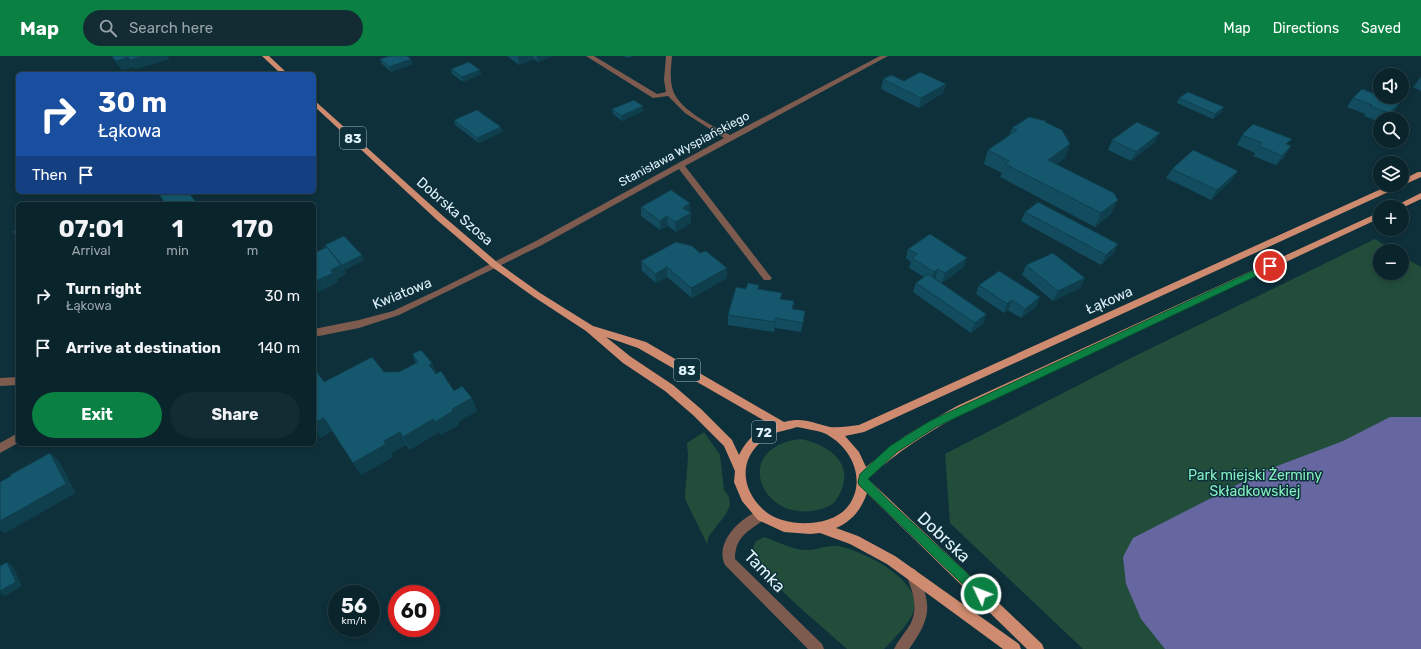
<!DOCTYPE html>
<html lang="en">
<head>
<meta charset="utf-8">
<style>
  body { margin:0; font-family:Rubik,sans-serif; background:#132c34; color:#f1f3f6; height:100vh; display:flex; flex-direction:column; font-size:15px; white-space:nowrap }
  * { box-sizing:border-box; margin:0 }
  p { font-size:13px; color:#99a4a9 }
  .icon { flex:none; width:22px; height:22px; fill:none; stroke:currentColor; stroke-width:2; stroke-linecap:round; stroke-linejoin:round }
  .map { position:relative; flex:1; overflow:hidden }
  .sheet { position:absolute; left:16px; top:146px; width:300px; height:244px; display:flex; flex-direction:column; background:#0a242c; border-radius:6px; box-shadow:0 2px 6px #0003,0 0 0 1px #2a4148 }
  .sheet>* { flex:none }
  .hud { position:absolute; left:16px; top:16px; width:300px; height:122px; border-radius:6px; box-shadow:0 2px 6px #0003,0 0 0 1px #2a4148; background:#1a4fa0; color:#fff; overflow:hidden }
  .buttons { position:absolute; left:1373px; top:12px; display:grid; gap:8px }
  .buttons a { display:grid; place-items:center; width:36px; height:36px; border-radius:50%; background:#0a242c; box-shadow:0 2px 6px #0003,0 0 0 1px #2a4148; font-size:20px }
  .speed { position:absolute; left:328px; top:529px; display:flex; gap:8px; font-size:20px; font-weight:700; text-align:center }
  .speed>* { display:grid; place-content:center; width:52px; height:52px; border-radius:50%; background:#0a242c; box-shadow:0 2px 6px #0003,0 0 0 1px #2a4148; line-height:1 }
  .speed small { font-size:10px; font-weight:400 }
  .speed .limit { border:6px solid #d22; background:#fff; color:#111 }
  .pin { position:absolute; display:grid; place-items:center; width:34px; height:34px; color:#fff; margin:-17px; border:2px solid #fff; border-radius:50%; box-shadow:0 1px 4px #0007 }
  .me { position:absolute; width:44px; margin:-22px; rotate:313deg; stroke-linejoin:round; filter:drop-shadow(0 0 3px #0008) }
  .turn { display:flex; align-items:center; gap:14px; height:84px; padding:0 16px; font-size:18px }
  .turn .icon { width:52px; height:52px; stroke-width:2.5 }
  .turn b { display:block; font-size:28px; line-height:34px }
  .then { display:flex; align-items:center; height:38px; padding:0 16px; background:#0003; gap:8px; font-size:15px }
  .eta { display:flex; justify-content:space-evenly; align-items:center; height:68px; text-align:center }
  .eta b { font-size:24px; font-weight:700; line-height:28px }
  .button { display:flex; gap:8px; margin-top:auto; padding:8px 16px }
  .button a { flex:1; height:46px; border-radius:24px; background:#0b8043; color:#fff; font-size:16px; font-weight:700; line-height:46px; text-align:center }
  .button a+a { background:#132c34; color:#f1f3f6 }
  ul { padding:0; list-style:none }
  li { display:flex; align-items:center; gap:12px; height:52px; padding:0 16px }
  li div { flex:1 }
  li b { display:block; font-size:15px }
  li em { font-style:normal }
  header { display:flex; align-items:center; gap:24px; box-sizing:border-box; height:56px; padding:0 20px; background:#0b8043; color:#fff }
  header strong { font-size:19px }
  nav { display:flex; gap:22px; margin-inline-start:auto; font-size:14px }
  .search { width:280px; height:36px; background:#132c34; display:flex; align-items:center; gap:10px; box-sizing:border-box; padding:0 14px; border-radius:22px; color:#99a4a9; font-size:15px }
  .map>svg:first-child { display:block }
  .green { fill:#224d3a }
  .water { fill:#6666a0 }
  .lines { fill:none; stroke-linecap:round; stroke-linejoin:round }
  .minor { fill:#7d5c4f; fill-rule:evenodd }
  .major { fill:#cf8b6f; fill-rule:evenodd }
  .wall { fill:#124c5e }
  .shaded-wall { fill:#0f3e4c }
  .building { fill:#15586d; stroke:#0f3e4c }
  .route { fill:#0b8043; stroke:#07532c }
  .labels { text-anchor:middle; stroke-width:3; stroke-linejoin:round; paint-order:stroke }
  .far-street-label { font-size:12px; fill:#e1f3fa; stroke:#0e303b }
  .shield { fill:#0e303b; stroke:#a2b8c1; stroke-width:1 }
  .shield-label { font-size:13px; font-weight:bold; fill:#e1f3fa }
  .street-label { font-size:14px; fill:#e1f3fa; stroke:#0e303b }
  .park-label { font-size:14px; fill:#85eebf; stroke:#0e303b }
  .near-street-label { font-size:17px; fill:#e1f3fa; stroke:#0e303b }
</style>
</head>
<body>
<header>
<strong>Map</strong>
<div class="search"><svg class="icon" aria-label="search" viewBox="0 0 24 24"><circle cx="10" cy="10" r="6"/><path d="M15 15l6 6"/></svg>Search here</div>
<nav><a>Map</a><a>Directions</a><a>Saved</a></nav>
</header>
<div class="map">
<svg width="1421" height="593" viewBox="0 0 1421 593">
  <rect width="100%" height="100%" fill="#0e303b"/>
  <path class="green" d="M1375,183L1394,195H1380V217H1402V200L1421,211V593H1083L950,467L945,398L1133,301Z
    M704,376L720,399L724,434L729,441L730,449L726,458L709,480L707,488L686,445L685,440L688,401L687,387Z
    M801,383C833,390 858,411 836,444C831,451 820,454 812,455C759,462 732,391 801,383Z
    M764,481C777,485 794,495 808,494C819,494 826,489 838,490C861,494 922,523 914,554C911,566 893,584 884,593H847L798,550L754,508L752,497L755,486Z"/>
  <path class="water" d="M1390,361H1421V593H1165L1141,563L1126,528L1123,501L1133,482L1264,415L1343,385Z"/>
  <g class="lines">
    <path class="minor" d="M586,0H594L657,38L666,36L664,24L666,0H672C671,11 669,26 674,37C682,55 713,70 730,79L880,0H888L685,110L770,220L772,222L770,224H764L679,113L542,189L399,259L359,272L314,281V273L359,264L393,255L440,233L536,185L724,82L685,57L668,40L653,42Z
      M18,321V329L0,330V322Z
      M18,377V387L0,397V387Z
      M761,454L765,455L767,459L765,463C749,475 735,480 735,503L822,588L824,593H808L725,509C714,486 741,461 761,454Z
      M912,512L916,514C932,549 932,561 909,593H894C898,585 903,579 908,572C920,554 913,537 906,518L908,514Z"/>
    <path class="major" d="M262,0H269L288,18H281Z
      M314,44L443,160L498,207L540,237L593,270L646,286L784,366C805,361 811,367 830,371C840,372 849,370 859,369L1390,129H1402V124L1418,116H1421V121L864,376L845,380L859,396L866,411L905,380L957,350L1380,156V162L965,356C930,375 897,395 868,423L1042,588L1044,593H1027L867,437C861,454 852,465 836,472L858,480L895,500L1019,588L1021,593H1003L887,508L850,488L820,477L810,478L784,476L758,464L742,445L734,426L735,415L724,390L693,359L665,335L623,307L586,275L534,241L492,211L437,164L314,50ZM606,281L638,292L772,369C756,374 746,385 739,399L732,384L701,353L673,329L631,301ZM797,371C806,373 815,374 824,377C851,390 867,423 849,449C833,472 786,472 766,456C738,433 738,397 771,379C778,375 789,374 797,371Z
      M1421,137V143L1402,152L1393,151Z"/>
  </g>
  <path class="wall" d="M111,0H168L169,3L136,13L134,11L122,14Z
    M507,0H552L538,6L534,3L519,9Z
    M622,0H633L629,2Z
    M380,3L413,8L391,16L382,8Z
    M451,13L480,14L481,18L463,26L452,18Z
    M1421,21V35L1413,31Z
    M883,23L904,25L943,37L919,52L881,33Z
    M1179,42L1222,56L1213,63L1177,47Z
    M1353,42L1400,47L1393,57L1386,63H1380V66L1364,60L1365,58L1347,51Z
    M643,50V55L622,65L613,58L612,53Z
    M454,64L501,71L502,76L479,87L455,69Z
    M1046,65V67L1070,88L1065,102L1056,108L1111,158L1095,171L1000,121L1002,117L984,108L988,94L1009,80L1012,72Z
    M1242,79L1288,89L1285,100L1276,109L1253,100L1255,97L1237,89Z
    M1112,84L1155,86L1131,105L1108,94Z
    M1172,113L1238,115L1232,124L1211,144L1166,122Z
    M690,147L691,167L676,176L668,170L660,174L641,160V151Z
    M1025,156L1118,188L1113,198L1101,209L1021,165Z
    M325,189L364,204L345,214L343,211L346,218L337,223L338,226L318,236L315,233H314V197L326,192Z
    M908,193L964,211L942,227L935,223L986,258L983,268L971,277L913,236L916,227L924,221L909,212L911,206L906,202Z
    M641,205L727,222L692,242L667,221L656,227L642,215Z
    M1026,209L1085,222L1080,232L1053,245L1022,219Z
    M759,229V233L782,237L781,244L794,245L793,253L805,255L801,276L775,272L774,276L728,269V259L746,233Z
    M979,229L1036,251L1021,262L1008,254L1004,257L976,238Z
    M412,298L432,307L436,318L454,335L472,342L477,355L458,366L459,369L441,379L439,376L410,394L406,389L391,397L393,401L361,419L332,375L320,382L314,372V318L324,326L384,316H399L416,307Z"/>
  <path class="shaded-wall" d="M143,0H168L169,3L136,13L130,4Z
    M518,0H533L534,3L519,9Z
    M537,0H552L538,6Z
    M629,0H633L629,2Z
    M128,1L134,11L122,14L116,5Z
    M411,3L413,8L391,16L389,11Z
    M480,14L481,18L463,26L462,21Z
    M946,28L943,37L919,52L921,42Z
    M1400,47L1393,57L1386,63H1385L1389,57Z
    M643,50V55L622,65L621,60Z
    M1224,51L1222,56L1213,63L1215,58Z
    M501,71L502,76L479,87L477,82Z
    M1160,77L1155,86L1131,105L1136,96Z
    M1070,88L1065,102L1043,118L1048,104Z
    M1291,90L1285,100L1276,109L1282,100Z
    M1238,115L1232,124L1211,144L1217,134Z
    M1118,144L1111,158L1095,171L1101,157Z
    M690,147L691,167L676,176L675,166L683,152Z
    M667,160L668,170L660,174V165Z
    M1118,188L1113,198L1101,209L1106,199Z
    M362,199L364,204L345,214L342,209Z
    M967,202L964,211L942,227L945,217Z
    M341,209L346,218L337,223L338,226L318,236L314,229V226L331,214Z
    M667,211V221L656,227L655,218Z
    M727,212V222L692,242L691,232Z
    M938,213L935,223L931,226L934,216Z
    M1085,222L1080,232L1053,245L1058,235Z
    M1040,241L1036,251L1021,262L1025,253Z
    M1012,244L1008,254L1004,257L1007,248Z
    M986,258L983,268L971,277L975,267Z
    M776,262L775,272L774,276L775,266Z
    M432,307L438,321L429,309Z
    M472,342L477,355L458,366L459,369L441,379L435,366L452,353Z
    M324,362L332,375L320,382L314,372V367Z
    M433,363L439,376L410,394L403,381Z
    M400,376L406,389L391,397L393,401L361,419L353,407L384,385Z
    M50,397L60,406L76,437L5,477L0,474V465Z
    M7,506L13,510L22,530L5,540L0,537V535Z"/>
  <path class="building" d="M112,0H143L130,4L128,1L116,5Z
    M390,0H407L411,3L389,11L380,3Z
    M469,6L480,14L462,21L451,13Z
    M920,16L946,28L921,42L883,23L891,19L904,25Z
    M1362,33L1380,40V41H1383L1400,47L1389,57L1370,50L1372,49L1353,42Z
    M1188,36L1224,51L1215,58L1179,42Z
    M634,44L643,50L621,60L612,53Z
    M477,54L501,71L477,82L454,64Z
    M1029,61L1046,65L1045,66L1062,74L1070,88L1048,104L1114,137L1118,144L1101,157L1005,108L1009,105L988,94L1017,74L1012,72Z
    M1137,66L1160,77L1136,96L1112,84Z
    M1253,68L1292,83L1286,88L1291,90L1282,100L1259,90L1262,87L1242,79Z
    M1193,94L1238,115L1217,134L1172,113Z
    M671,134L690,147L683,152L691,157L675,166L667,160L660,165L641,151Z
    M158,136H188L196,146L192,148H165Z
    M1038,146L1118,188L1106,199L1025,156Z
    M18,173V184L13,175Z
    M930,178L967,202L945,217L938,213L934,216L912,202L917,198L908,193Z
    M344,180L362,199L342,209L325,189Z
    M676,186L692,190L700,197L706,195L727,212L691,232L667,211L655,218L641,205Z
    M327,191L341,209L331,214L333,217L314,226V197Z
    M1053,197L1085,222L1058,235L1026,209Z
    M999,215L1040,241L1025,253L1012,244L1007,248L979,229Z
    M928,218L986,258L975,267L916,227Z
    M748,227L759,229L758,233L782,237L780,243L794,245L792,253L805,255L803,267L776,262L775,266L728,259L736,231L746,233Z
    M421,294L432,307L429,309L436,318L441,315L454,335L462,330L472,342L452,353L453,355L435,366L433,363L403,381L400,376L384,385L386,388L353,407L324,362L314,367V318L317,316L324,326L372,301L384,316H399L418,306L412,298Z
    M50,397L66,428L0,465V426L11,420L10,419Z
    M7,506L16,526L0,535V510Z"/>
  <path class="route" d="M1270,207L1273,208V212L936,371L897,396L868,423L887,443L985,534L987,538L985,542L981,543L977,542L859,429L858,426L860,418L890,390L930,365Z"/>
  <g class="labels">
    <g class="far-street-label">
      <text transform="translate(684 93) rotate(-28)" y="4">Stanisława Wyspiańskiego</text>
    </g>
    <g class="shield">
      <rect x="340" y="71" width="26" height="22" rx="3"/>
      <rect x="674" y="303" width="26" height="22" rx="3"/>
      <rect x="752" y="365" width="24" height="22" rx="3"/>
    </g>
    <g class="shield-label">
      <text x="353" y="87">83</text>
      <text x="687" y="319">83</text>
      <text x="764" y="381">72</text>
    </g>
    <g class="street-label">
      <text transform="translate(455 155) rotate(41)" y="5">Dobrska Szosa</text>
      <text transform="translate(402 237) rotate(-22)" y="5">Kwiatowa</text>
      <text transform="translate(1109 244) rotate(-24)" y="5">Łąkowa</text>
    </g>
    <g class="park-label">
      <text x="1255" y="424">Park miejski Żerminy<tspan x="1255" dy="16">Składkowskiej</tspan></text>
    </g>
    <g class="near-street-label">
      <text transform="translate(944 481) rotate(43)" y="6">Dobrska</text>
      <text transform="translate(765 515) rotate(46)" y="6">Tamka</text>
    </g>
  </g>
</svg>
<div class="buttons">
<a><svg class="icon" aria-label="sound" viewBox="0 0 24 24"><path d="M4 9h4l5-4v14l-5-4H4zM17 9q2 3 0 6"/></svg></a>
<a><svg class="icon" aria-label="search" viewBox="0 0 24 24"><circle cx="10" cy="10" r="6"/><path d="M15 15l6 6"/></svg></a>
<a><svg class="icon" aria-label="layers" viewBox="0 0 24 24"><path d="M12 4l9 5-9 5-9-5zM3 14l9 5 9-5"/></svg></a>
<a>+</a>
<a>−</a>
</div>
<div class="speed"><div>56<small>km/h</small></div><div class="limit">60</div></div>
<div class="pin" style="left:1270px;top:210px;background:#d93025"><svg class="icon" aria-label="arrive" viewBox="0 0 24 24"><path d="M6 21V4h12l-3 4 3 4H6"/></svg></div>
<svg class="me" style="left:981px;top:538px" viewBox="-20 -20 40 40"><circle r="17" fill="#0b8043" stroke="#fff" stroke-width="3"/><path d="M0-11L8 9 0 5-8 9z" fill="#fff"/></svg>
<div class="hud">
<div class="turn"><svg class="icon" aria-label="right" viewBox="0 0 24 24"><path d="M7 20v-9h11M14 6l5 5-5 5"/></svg><div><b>30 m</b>Łąkowa</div></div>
<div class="then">Then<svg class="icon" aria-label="arrive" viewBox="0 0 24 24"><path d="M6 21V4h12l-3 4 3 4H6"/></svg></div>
</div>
<section class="sheet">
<div class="eta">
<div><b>07:01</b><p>Arrival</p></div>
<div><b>1</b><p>min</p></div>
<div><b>170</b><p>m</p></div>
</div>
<ul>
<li><svg class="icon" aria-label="right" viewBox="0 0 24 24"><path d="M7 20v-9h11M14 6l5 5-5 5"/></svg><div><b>Turn right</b><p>Łąkowa</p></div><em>30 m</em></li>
<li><svg class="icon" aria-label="arrive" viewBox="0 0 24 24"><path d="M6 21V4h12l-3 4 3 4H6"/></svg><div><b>Arrive at destination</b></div><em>140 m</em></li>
</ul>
<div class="button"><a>Exit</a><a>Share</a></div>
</section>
</div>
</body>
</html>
